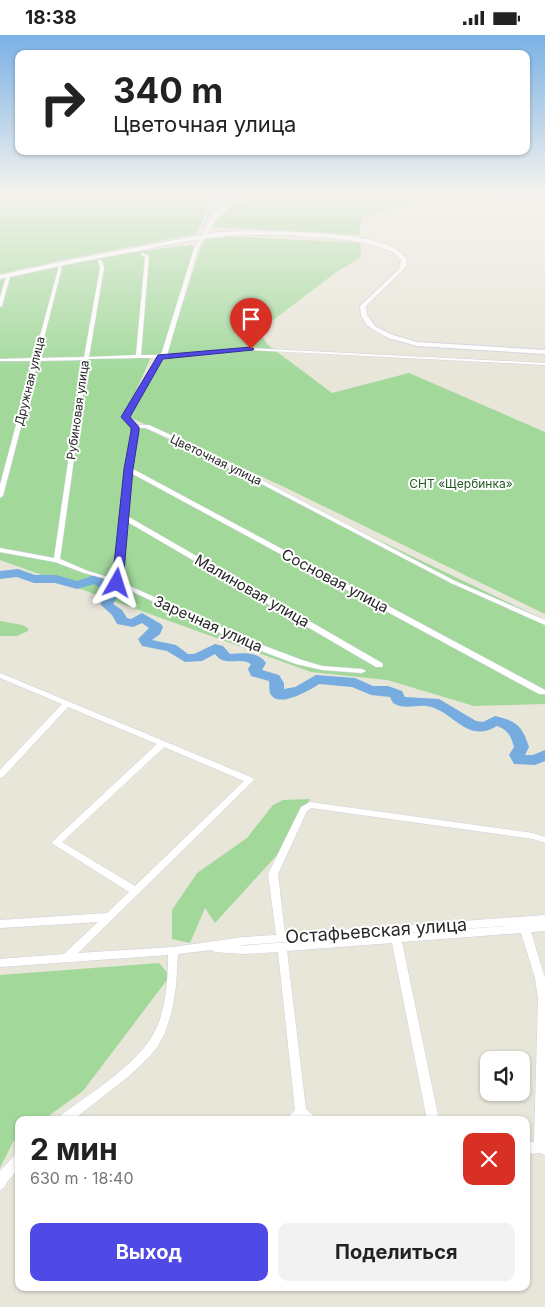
<!DOCTYPE html>
<html lang="ru">
<head>
<meta charset="utf-8">
<style>
  body { margin:0; font-family:Inter,sans-serif; background:#f2f2f2; color:#222; height:100vh; display:flex; flex-direction:column; font-size:19px; white-space:nowrap }
  * { box-sizing:border-box; margin:0 }
  p { font-size:16px; color:#767676 }
  .icon { flex:none; width:28px; height:28px; fill:none; stroke:currentColor; stroke-width:2; stroke-linecap:round; stroke-linejoin:round }
  .map { position:relative; flex:1; overflow:hidden }
  .drawer { position:absolute; left:15px; top:1081px; width:515px; height:175px; display:flex; flex-direction:column; background:#fff; border-radius:10px; box-shadow:0 1px 4px #0004 }
  .drawer>* { flex:none }
  .top-card { position:absolute; left:15px; top:15px; width:515px; height:105px; border-radius:10px; box-shadow:0 1px 4px #0004; background:#fff; color:#222; overflow:hidden }
  .fabs { position:absolute; left:480px; top:1016px; display:grid; gap:10px }
  .fabs a { display:grid; place-items:center; width:50px; height:50px; border-radius:10px; background:#fff; box-shadow:0 1px 4px #0004; font-size:25px }
  .pin { position:absolute; display:grid; place-items:center; width:42px; height:42px; color:#fff; margin:-51px -21px; border-radius:50% 50% 50% 0; rotate:-45deg; box-shadow:0 0 5px #0007 }
  .pin .icon { rotate:45deg }
  .me { position:absolute; width:55px; margin:-28px; rotate:6deg; stroke-linejoin:round; filter:drop-shadow(0 0 4px #0008) }
  .turn { display:flex; align-items:center; gap:18px; height:105px; padding:0 15px; font-size:22px }
  .turn .icon { width:65px; height:65px; stroke-width:2.5 }
  .turn b { display:block; font-size:35px; line-height:42px }
  .round { display:grid; place-items:center; flex:none; width:52px; height:52px; border-radius:10px; background:#f2f2f2 }
  .head { display:flex; align-items:center; justify-content:space-between; height:85px; padding:0 15px }
  h1 { font-size:30px; font-weight:700; line-height:38px }
  .primary-button { display:flex; gap:10px; margin-top:auto; padding:10px 15px }
  .primary-button a { flex:1; height:58px; border-radius:10px; background:#4f49e5; color:#fff; font-size:20px; font-weight:700; line-height:58px; text-align:center }
  .primary-button a+a { background:#f2f2f2; color:#222 }
  .status { display:flex; justify-content:space-between; align-items:center; height:35px; padding:0 25px; background:#fff; direction:ltr }
  .status svg { height:14px; fill:currentColor }
  .map>svg:first-child { display:block }
  .green { fill:#a2d99b }
  .lines { fill:none; stroke-linecap:round; stroke-linejoin:round }
  .stream { stroke:#76ace0; stroke-width:1 }
  .river { fill:#76ace0; fill-rule:evenodd }
  .street-casing { stroke:#d0cfde; stroke-width:1 }
  .secondary-casing { stroke:#d0cfde; stroke-width:2 }
  .street { fill:#fff; fill-rule:evenodd }
  .secondary { fill:#fff; fill-rule:evenodd }
  .route { fill:#4f49e5; stroke:#332f95 }
  .labels { text-anchor:middle; stroke-width:4; stroke-linejoin:round; paint-order:stroke }
  .far-street-label { font-size:12px; fill:#272727; stroke:#fff }
  .far-park-label { font-size:12px; fill:#205a21; stroke:#fff }
  .street-label { font-size:15px; fill:#272727; stroke:#fff }
  .near-street-label { font-size:18px; fill:#272727; stroke:#fff }
</style>
</head>
<body>
<div class="status"><b>18:38</b><svg viewBox="0 0 49 12"><path d="M0 12V9h3v3zM5 12V6h3v6zM10 12V3h3v9zM15 12V0h3v12zM26 1h20v11H26zM47 4h2v5h-2z"/></svg></div>
<div class="map">
<svg width="545" height="1272" viewBox="0 0 545 1272">
  <rect width="100%" height="100%" fill="#e8e5d9"/>
  <path class="green" d="M0,160H213L197,199L62,225L0,239Z
    M254,160H435L362,183L359,200L210,192L234,169Z
    M218,201L360,208L361,222L335,238L259,296L268,310L332,358L409,338L545,397V579L280,450L129,382L167,318L200,214L207,203Z
    M192,210L194,213L162,318L151,322L124,383L545,585V669L474,671L387,645L311,637L0,525V244C63,228 128,217 192,210Z
    M0,586L22,590L28,593V596L17,601H0Z
    M310,764L287,809L215,888L205,873L190,908L172,904V875L197,838L247,803L273,770L283,765Z
    M159,928L170,941L83,1056L43,1085H19V1103L13,1107L0,1133V940Z"/>
  <g class="lines">
    <path class="stream" d="M203,192L219,160"/>
    <path class="river" d="M18,534L35,540H56L77,546L95,540L99,541L112,551L118,562L113,569L122,575L127,583L131,584L142,578L161,589L163,592L160,599L152,605L176,610L188,619H194L215,609L223,611L230,619C243,618 257,616 266,628L262,635L279,640L284,648V654L295,652L316,640L355,643L373,651H388L402,656L405,662L439,664L476,686L483,687L495,681C517,686 522,691 529,712L525,720H533L545,715V726L535,730L514,729L509,720L514,712C511,701 508,695 497,691C468,709 454,678 431,672C419,668 405,676 393,668L390,662L371,660L352,652L319,649C310,655 281,672 272,661C268,657 270,651 269,646L251,641L248,634L251,629C239,621 225,633 215,619L202,626L185,627L167,616L142,611L138,604L149,593L142,588L133,592L117,589L112,580L100,569L106,562L103,556L94,549L77,554L55,548H34L17,542L0,544V536Z"/>
    <g class="street-casing">
      <path id="street" d="M247,160H253L233,169L216,182L198,214L167,320L251,313L545,328V330L251,315L164,323L161,326L128,382L136,390H149L210,418L455,546L545,585V590L451,548L206,420L146,393H138L131,433L545,655V659H539L131,438L127,481L382,628L383,630L382,632H376L126,486L121,547L254,607L302,625L322,631L362,634L366,636L362,638L322,635L296,629L248,611L103,543L84,538L55,527L0,517V513L54,523L83,325L38,326L3,461L0,463V450L33,326H0V324L34,323L59,231L62,232L39,323L84,322L100,233L98,226L100,225L102,226L104,233L89,322L136,320L145,222L140,219L142,218L149,221L141,320H161L194,214L214,180L231,167ZM139,323H158L122,382L132,392L125,434L114,544L88,536L60,524L88,324Z
        M8,241L10,242L2,271L0,272V263L6,242Z
        M0,638L253,743L254,745L78,918L173,912L243,902L276,900L268,839L301,772L310,767L533,798L545,802V808L533,804L311,773L307,776L278,839L285,899L545,880V888L243,910L239,911L545,888V896L531,897L545,943V1120L540,1118L526,1119V1107H534L538,964L535,943L521,898L402,907L439,1085H427L392,908L287,916L306,1074L314,1081L316,1085H287L289,1081L295,1075L278,917L244,919L215,917L211,915L178,919L176,951L172,976L165,998L158,1011L150,1021L128,1042L73,1085H58L60,1081C89,1059 139,1029 155,996C166,974 168,945 168,920L0,932V924L64,919L98,887L0,893V885L107,878L129,857L53,809L52,807L157,709L68,672L3,742L0,743V735L62,669L0,643ZM164,712L244,746L135,851L62,807Z
        M19,1118V1133L7,1147L4,1153L0,1155V1136L15,1120Z"/>
    </g>
    <g class="secondary-casing">
      <path id="secondary" d="M260,196C295,197 366,197 396,214C400,216 404,221 407,225L406,232L366,271L367,280L376,292L393,300L417,307L545,315V319L417,311L407,308L388,303L372,294L366,289L361,280L360,271L399,234L401,225L393,217L374,210L349,205L288,200H236L193,205L74,228L0,244V240L74,224L202,200L220,197Z"/>
    </g>
    <use href="#street" class="street"/>
    <use href="#secondary" class="secondary"/>
  </g>
  <linearGradient id="sky" x2="0" y2="1"><stop stop-color="#7ab1e5"/><stop offset="0.47" stop-color="#f5f3ee"/><stop offset="1" stop-color="#f5f3ee" stop-opacity="0"/></linearGradient>
  <rect width="545" height="338" fill="url(#sky)"/>
  <path class="route" d="M251,312L254,314L253,315L163,324L130,382L139,392V396L133,434L123,548L121,551H114L112,548L124,434L131,396V393L121,382L158,320Z"/>
  <g class="labels">
    <g class="far-street-label">
      <text transform="translate(30 346) rotate(-76)" y="4">Дружная улица</text>
      <text transform="translate(78 375) rotate(-82)" y="4">Рубиновая улица</text>
      <text transform="translate(216 425) rotate(26)" y="4">Цветочная улица</text>
    </g>
    <g class="far-park-label">
      <text x="461" y="453">СНТ «Щербинка»</text>
    </g>
    <g class="street-label">
      <text transform="translate(335 546) rotate(28)" y="5">Сосновая улица</text>
      <text transform="translate(252 556) rotate(30)" y="5">Малиновая улица</text>
      <text transform="translate(208 589) rotate(24)" y="5">Заречная улица</text>
    </g>
    <g class="near-street-label">
      <text transform="translate(376 896) rotate(-4)" y="6">Остафьевская улица</text>
    </g>
  </g>
</svg>
<div class="fabs">
<a><svg class="icon" aria-label="sound" viewBox="0 0 24 24"><path d="M4 9h4l5-4v14l-5-4H4zM17 9q2 3 0 6"/></svg></a>
</div>
<div class="pin" style="left:251px;top:314px;background:#d93025"><svg class="icon" aria-label="arrive" viewBox="0 0 24 24"><path d="M6 21V4h12l-3 4 3 4H6"/></svg></div>
<svg class="me" style="left:117px;top:548px" viewBox="-20 -20 40 40"><path d="M0-17L14 15 0 8-14 15z" fill="#4f49e5" stroke="#fff" stroke-width="4"/></svg>
<div class="top-card">
<div class="turn"><svg class="icon" aria-label="right" viewBox="0 0 24 24"><path d="M7 20v-9h11M14 6l5 5-5 5"/></svg><div><b>340 m</b>Цветочная улица</div></div>
</div>
<section class="drawer">
<div class="head"><div><h1>2 мин</h1><p>630 m · 18:40</p></div><a class="round" style="background:#d93025;color:#fff"><svg class="icon" aria-label="close" viewBox="0 0 24 24"><path d="M6 6l12 12M18 6L6 18"/></svg></a></div>
<div class="primary-button"><a>Выход</a><a>Поделиться</a></div>
</section>
</div>
</body>
</html>
